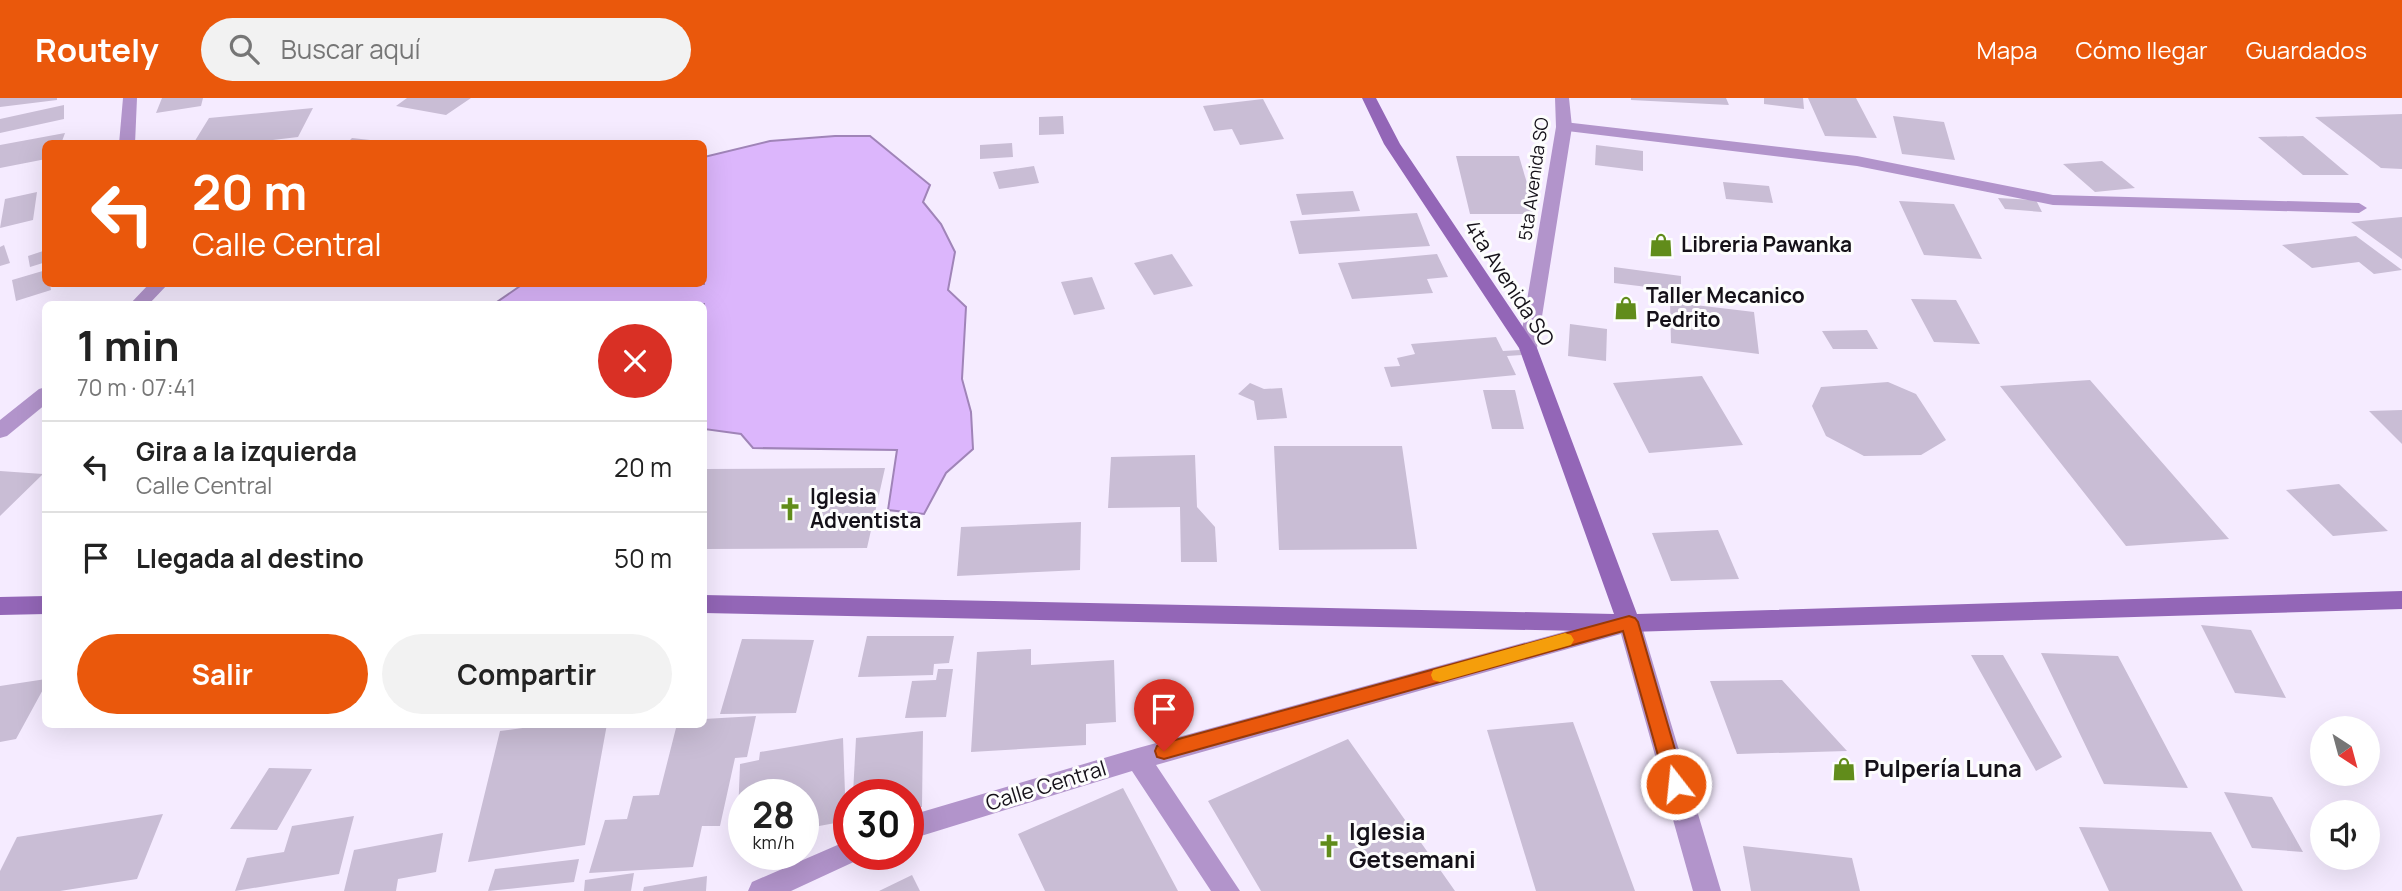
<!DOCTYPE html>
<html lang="es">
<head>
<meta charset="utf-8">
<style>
  body { margin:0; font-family:Manrope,sans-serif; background:#f2f2f2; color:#222; height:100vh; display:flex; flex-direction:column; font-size:26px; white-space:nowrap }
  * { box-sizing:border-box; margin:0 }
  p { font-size:23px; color:#767676 }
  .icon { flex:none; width:38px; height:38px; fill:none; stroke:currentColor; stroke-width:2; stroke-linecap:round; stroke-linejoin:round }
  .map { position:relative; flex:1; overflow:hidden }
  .panel { position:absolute; left:42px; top:203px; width:665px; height:427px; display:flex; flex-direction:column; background:#fff; border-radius:10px; box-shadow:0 7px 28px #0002 }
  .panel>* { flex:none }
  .guide { position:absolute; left:42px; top:42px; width:665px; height:147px; border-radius:10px; box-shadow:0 7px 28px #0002; background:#ea580c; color:#fff; overflow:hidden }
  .needle { width:46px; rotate:144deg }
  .tools { position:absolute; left:2310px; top:618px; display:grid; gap:14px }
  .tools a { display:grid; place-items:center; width:70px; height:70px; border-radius:50%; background:#fff; box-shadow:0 7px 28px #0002; font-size:35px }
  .speed { position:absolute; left:728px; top:681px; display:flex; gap:14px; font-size:35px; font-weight:700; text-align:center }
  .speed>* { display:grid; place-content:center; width:91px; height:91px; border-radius:50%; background:#fff; box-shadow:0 7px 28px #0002; line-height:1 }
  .speed small { font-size:18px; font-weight:400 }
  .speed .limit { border:10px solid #d22; background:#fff; color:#111 }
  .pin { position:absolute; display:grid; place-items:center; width:60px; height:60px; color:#fff; margin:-72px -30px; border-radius:50% 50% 50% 0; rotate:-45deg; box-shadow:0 0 7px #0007 }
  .pin .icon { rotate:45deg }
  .me { position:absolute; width:77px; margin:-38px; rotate:344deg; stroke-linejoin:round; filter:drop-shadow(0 0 5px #0008) }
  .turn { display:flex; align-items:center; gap:24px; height:147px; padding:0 35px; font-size:32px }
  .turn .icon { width:91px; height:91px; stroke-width:2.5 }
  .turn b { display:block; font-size:49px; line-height:60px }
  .round { display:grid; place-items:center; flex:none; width:74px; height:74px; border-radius:37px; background:#f2f2f2 }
  .summary { display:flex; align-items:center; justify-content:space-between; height:119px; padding:0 35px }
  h1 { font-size:42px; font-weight:700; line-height:52px }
  .primary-button { display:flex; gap:14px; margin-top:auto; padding:14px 35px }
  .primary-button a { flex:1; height:80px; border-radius:42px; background:#ea580c; color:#fff; font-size:28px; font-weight:700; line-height:80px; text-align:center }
  .primary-button a+a { background:#f2f2f2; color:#222 }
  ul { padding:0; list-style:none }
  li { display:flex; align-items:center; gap:21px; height:91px; padding:0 35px; border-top:2px solid #e0e0e0 }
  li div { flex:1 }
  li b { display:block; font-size:26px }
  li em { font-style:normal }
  header { display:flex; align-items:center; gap:42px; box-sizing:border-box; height:98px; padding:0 35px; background:#ea580c; color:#fff }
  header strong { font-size:33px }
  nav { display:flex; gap:38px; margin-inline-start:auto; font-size:24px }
  .search { width:490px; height:63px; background:#f2f2f2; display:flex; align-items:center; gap:18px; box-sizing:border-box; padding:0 24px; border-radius:38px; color:#767676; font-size:26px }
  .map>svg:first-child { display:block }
  .water { fill:#dcb6fc; stroke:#a084b8; stroke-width:2 }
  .building { fill:#c9bdd5 }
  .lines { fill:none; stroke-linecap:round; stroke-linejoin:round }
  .lane { fill:#b294cb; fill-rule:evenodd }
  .street { fill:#b294cb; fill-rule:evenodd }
  .secondary { fill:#9366b7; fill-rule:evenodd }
  .route { fill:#ea580c; stroke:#983908; stroke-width:2 }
  .slow { fill:#f59e0b }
  .labels { text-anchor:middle; stroke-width:6; stroke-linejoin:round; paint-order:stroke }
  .far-street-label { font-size:18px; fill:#151119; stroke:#fdfdfd }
  .poi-label { font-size:21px; font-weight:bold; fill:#151119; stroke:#fdfdfd; text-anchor:start }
  .street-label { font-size:21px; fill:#151119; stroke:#fdfdfd }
  .near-poi-label { font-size:24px; font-weight:bold; fill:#151119; stroke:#fdfdfd; text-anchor:start }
</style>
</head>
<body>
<header>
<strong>Routely</strong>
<div class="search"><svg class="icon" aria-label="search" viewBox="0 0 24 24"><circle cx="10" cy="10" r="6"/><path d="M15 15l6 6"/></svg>Buscar aquí</div>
<nav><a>Mapa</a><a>Cómo llegar</a><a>Guardados</a></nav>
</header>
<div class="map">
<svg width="2402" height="793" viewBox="0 0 2402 793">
  <rect width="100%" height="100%" fill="#f5ebff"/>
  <path class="water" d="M835,38H870L930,87L923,104L941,126L955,154L948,192L966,209L962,281L971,314L973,351L946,375L924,416L888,412L897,352L753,350L741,336L704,331V206H494L523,186H704V59L770,43Z"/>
  <path class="building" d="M0,0H57V2L0,9Z
    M162,0H203L201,8L156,15Z
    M407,0H471L446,17L396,8Z
    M1631,0H1726L1729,7L1631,2Z
    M1764,0H1803L1804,11L1764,6Z
    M1808,0H1856L1877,40L1825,38Z
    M1263,1L1284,41L1240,47L1232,31L1214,33L1203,8Z
    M64,7V21L0,35V21Z
    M313,10L298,39L240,46H193L209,20Z
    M2402,16V71L2381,70L2315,19Z
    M1063,18L1064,36L1039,37V19Z
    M1893,18L1944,24L1955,62L1902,56Z
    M65,35L61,46H46V61L0,70V47Z
    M2303,38L2349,77H2303L2258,39Z
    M352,40L388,44V46H346Z
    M1012,45L1013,59L980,61V47Z
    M1596,47L1643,53V73L1595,67Z
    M1456,58H1519L1536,116H1470Z
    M2102,63L2135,90L2095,94L2063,66Z
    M1034,68L1039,85L999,91L993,74Z
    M1723,84L1769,88L1773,105L1726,101Z
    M1353,93L1360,113L1302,117L1296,96Z
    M37,94L33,122L0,130L5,101Z
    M1998,100L2036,102L2042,114L2005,111Z
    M1899,103L1954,106L1982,161L1924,157Z
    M1417,115L1430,148L1299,156L1290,123Z
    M2402,119V161L2351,124Z
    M2356,138L2402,172L2374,176L2359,164L2312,170L2282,147Z
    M4,147L10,165L0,168V149Z
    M46,152V164L30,169L28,158Z
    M1172,156L1193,188L1154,197L1134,165Z
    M1437,156L1448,179L1427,181L1433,195L1352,201L1338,165Z
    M1614,169L1681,178V193L1614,185Z
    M46,172V186H50L51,192L16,203L12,182Z
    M1092,179L1105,211L1074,217L1061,184Z
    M1911,201L1956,202L1980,246L1934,244Z
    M1670,204L1754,214L1759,256L1671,245Z
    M1570,226L1607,231L1606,263L1568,258Z
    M1867,232L1878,251H1833L1822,233Z
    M1496,239L1503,253L1520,252L1522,257L1507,258L1516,277L1391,289L1384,269L1400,268L1397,260L1415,256L1411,246Z
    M1702,278L1743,347L1649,355L1613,285Z
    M2090,282L2229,441L2126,448L2000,288Z
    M1888,284L1916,296L1946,342L1921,357L1864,358L1826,338L1812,308L1821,289Z
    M1250,285L1264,291L1282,290L1287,320L1257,322L1254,303L1238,296Z
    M1483,292H1515L1524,331H1492Z
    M2402,312V346L2369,313Z
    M1274,348H1402L1417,451L1279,452Z
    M1195,357L1197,409L1215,429L1217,464H1181L1180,409L1108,410L1111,359Z
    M885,370L867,450L704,451V371Z
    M0,373L43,376L0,418Z
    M2339,386L2388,433L2333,438L2286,392Z
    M1081,424L1080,472L957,478L961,429Z
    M1718,432L1739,481L1671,483L1652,435Z
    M2201,527L2251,532L2286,600L2235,595Z
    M867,538H954L949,565L934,566L933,577L858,579Z
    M742,541L814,542L796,615L720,616Z
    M1031,551V567L1114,562L1116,624L1086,626V647L971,654L977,554Z
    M2041,555L2118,558L2188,690L2104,686Z
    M1971,557H2003L2062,659L2036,673Z
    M938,571H953L946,619L905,620L912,583L936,582Z
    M46,581V586L16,641L0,644V588Z
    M1782,582L1847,653L1737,656L1710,583Z
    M756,618L747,659L735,660L720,728H702L693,769L589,775L605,722L627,721L633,698L659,697L677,626H704V621Z
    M1573,624L1635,793H1536L1487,632Z
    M552,626H607L585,747L468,764L500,633Z
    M923,633L922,709L908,710V696H853L856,640Z
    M843,640L846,723L803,731V696H744V742L737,743L740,666L759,662L760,654Z
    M1348,641L1455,793H1261L1208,703Z
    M269,670L312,671L277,732L230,731Z
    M1123,690L1178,793H1045L1018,736Z
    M2224,694L2272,699L2303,754L2252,750Z
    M163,716L137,781L60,793H0V773L17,739Z
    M354,718L339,776L235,793L247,760L284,754L292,728Z
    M2079,729L2211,734L2243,793H2109Z
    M443,735L436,774L398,781L396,793H344L354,752Z
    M1743,748L1852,760L1860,793H1751Z
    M579,761L574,784L488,793L495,771Z
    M634,775L631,793H584L585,782Z
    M912,777L920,793H879Z
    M707,778L706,793H643L644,789Z"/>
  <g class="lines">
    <path class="lane" d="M1564,24L1857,58L2053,97L2359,105L2367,110L2359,115L2053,107L1857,68L1559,32L1556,29L1559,26Z"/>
    <path class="street" d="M123,0H137L135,46H119Z
      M1555,0H1569L1572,29L1537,250L1528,256L1519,250L1556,29Z
      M149,186H168L149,206H130Z
      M46,289V306L7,338L0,340V322L39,291Z
      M1629,516L1637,519L1641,525L1721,793H1693L1621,536L1156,667L1240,793H1211L1132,673L908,742V718L1138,650Z
      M849,742V756H861L858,762L791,793H748L752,784Z"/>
    <path class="secondary" d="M1362,0H1376L1400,46L1537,250L1637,516L2402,493V511L1629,534L704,515V497L1614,516L1519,250L1384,46Z
      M46,498V516L0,517V499Z"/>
  </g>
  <path class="route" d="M1629,518L1635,520L1638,524L1685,686L1683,692L1676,694L1669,692L1666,686L1623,533L1164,661L1157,659L1155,653L1157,648L1164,645Z"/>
  <path class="slow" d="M1565,535L1571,537L1574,542L1571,547L1440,584L1433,582L1431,577L1433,572L1440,570Z"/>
  <defs>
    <g id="shop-bare" transform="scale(1.89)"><path d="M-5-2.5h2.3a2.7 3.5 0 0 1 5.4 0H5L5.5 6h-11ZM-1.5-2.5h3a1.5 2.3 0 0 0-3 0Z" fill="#618c1b" stroke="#fdfdfd" stroke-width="2.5" paint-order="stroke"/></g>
    <g id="church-bare" transform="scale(1.89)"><path d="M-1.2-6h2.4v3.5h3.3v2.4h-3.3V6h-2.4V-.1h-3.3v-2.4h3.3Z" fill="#618c1b" stroke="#fdfdfd" stroke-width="2.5" paint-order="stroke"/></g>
  </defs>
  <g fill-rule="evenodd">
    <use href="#shop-bare" x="1661" y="147"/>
    <use href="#shop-bare" x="1626" y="210"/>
    <use href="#church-bare" x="790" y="411"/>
    <use href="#shop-bare" x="1844" y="671"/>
    <use href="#church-bare" x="1329" y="748"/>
  </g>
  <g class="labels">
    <g class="far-street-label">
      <text transform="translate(1534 81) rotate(-82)" y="6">5ta Avenida SO</text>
    </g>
    <g class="poi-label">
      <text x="1681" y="154">Libreria Pawanka</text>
      <text x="1646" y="205">Taller Mecanico<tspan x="1646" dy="24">Pedrito</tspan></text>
      <text x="810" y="406">Iglesia<tspan x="810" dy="24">Adventista</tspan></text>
    </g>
    <g class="street-label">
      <text transform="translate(1509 185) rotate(57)" y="7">4ta Avenida SO</text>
      <text transform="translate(1046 688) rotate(-17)" y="7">Calle Central</text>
    </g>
    <g class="near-poi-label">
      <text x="1864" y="679">Pulpería Luna</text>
      <text x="1349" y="742">Iglesia<tspan x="1349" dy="28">Getsemani</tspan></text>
    </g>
  </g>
</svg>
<div class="tools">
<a><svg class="needle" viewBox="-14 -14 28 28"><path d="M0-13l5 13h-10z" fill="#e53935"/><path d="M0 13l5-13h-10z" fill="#767676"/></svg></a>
<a><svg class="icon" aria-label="sound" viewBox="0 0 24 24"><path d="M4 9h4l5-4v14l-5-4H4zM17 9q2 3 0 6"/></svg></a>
</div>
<div class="speed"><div>28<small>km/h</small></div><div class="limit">30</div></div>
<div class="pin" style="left:1164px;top:653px;background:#d93025"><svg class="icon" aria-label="arrive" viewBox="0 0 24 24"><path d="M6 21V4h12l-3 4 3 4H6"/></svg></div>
<svg class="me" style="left:1676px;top:686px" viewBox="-20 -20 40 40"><circle r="17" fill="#ea580c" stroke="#fff" stroke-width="3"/><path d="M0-11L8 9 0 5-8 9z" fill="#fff"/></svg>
<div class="guide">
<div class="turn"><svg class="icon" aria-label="left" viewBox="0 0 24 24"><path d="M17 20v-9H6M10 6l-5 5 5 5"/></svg><div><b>20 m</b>Calle Central</div></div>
</div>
<section class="panel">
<div class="summary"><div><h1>1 min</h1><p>70 m · 07:41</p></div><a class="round" style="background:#d93025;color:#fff"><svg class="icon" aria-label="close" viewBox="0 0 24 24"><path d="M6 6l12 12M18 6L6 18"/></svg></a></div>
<ul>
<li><svg class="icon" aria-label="left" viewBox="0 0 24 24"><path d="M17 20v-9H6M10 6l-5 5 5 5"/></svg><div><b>Gira a la izquierda</b><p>Calle Central</p></div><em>20 m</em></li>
<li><svg class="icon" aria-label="arrive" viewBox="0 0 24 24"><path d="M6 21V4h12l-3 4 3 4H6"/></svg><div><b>Llegada al destino</b></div><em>50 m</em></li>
</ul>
<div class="primary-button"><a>Salir</a><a>Compartir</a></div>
</section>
</div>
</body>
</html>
